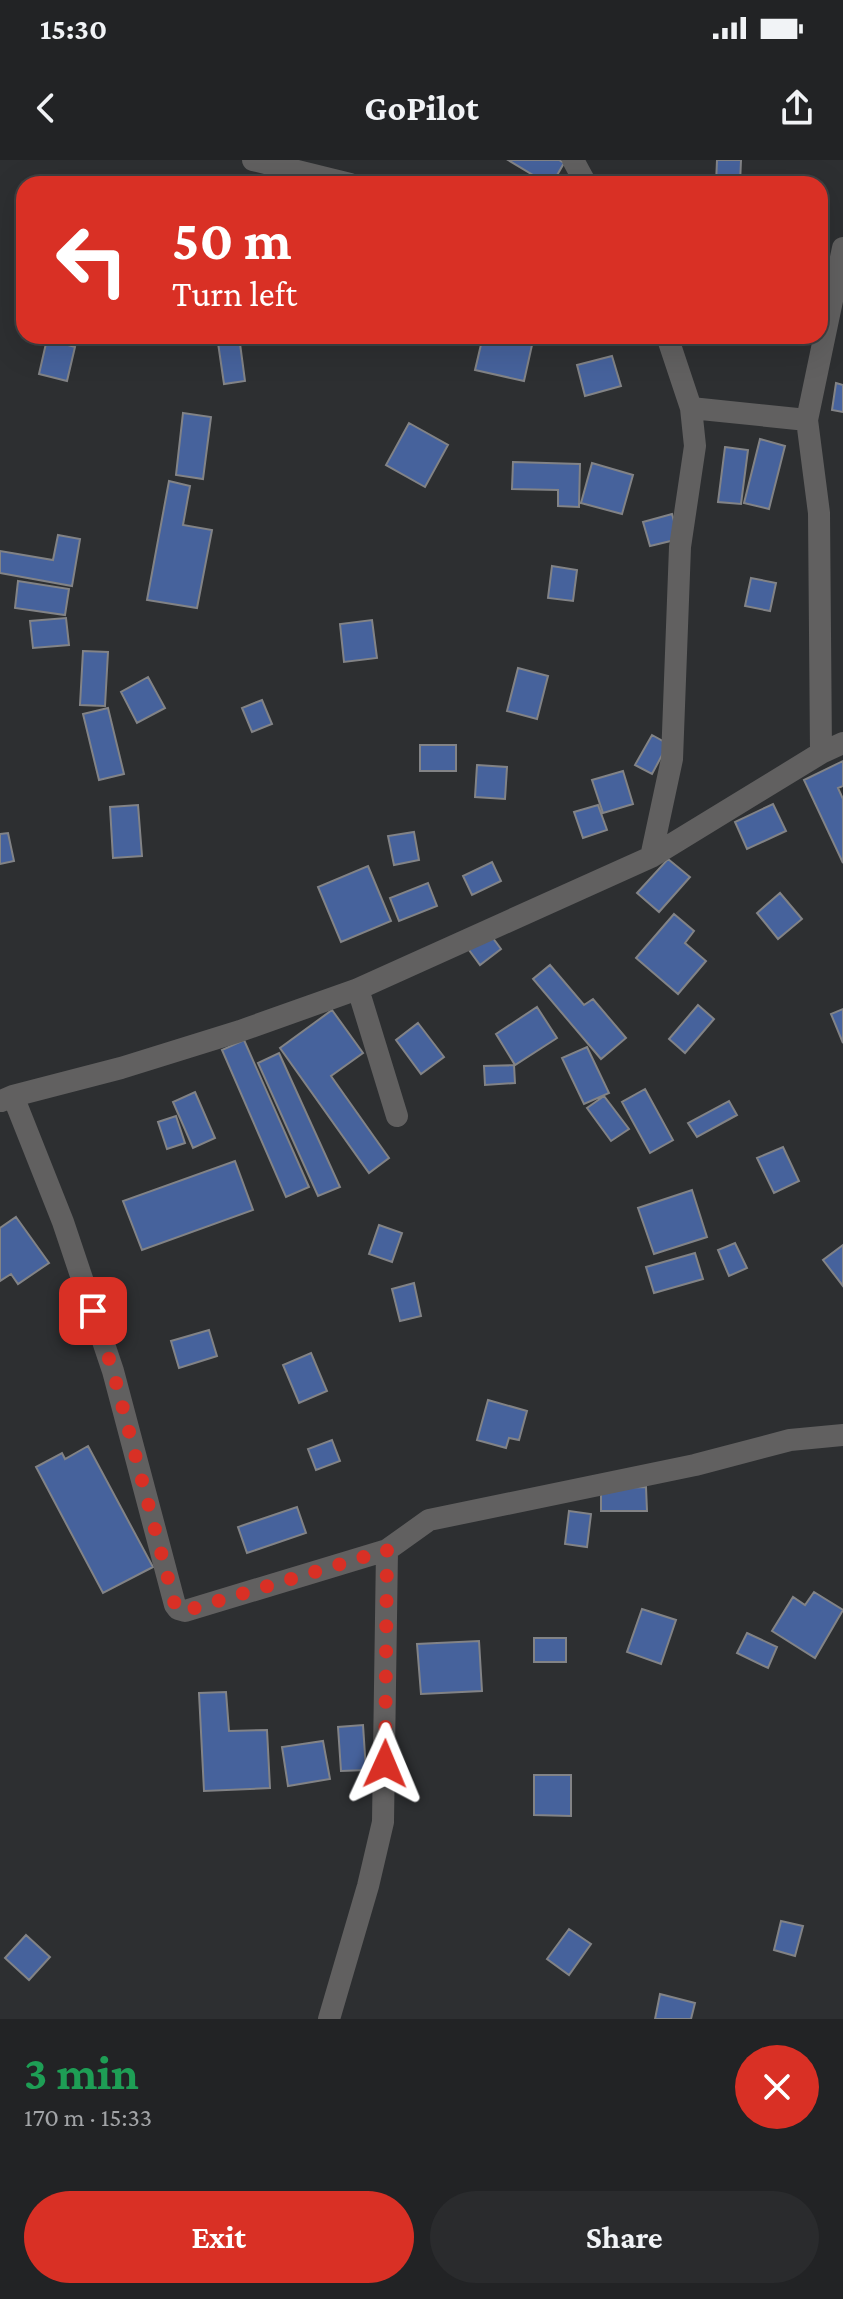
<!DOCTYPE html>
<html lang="en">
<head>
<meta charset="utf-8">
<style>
  body { margin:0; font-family:"Crimson Pro",serif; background:#2a2b2d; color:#f1f3f6; height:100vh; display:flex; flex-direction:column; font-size:30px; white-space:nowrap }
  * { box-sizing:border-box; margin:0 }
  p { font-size:26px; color:#a2a4a7 }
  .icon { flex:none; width:44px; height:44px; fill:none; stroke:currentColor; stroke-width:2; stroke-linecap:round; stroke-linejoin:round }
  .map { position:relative; height:1859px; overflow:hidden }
  .drawer { display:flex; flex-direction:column; background:#222325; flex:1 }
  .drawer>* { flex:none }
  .top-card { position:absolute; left:16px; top:16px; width:812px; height:168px; border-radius:24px; box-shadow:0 8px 32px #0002,0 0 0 2px #3f4042; background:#d93025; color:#fff; overflow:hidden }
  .pin { position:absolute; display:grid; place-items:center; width:68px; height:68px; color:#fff; margin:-34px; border-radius:16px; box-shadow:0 4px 12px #0006 }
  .me { position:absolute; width:88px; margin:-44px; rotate:1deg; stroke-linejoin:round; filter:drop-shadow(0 0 6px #0008) }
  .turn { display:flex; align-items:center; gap:28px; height:168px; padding:0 24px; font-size:36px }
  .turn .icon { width:104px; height:104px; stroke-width:2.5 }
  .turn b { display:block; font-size:56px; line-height:68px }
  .round { display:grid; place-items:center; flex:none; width:84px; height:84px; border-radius:42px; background:#2a2b2d }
  .summary { display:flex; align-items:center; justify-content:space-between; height:136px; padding:0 24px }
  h1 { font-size:48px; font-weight:700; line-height:60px; color:#1e9e55 }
  .action { display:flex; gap:16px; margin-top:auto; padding:16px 24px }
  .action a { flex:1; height:92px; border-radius:48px; background:#d93025; color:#fff; font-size:32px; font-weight:700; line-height:92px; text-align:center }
  .action a+a { background:#2a2b2d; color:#f1f3f6 }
  .status { display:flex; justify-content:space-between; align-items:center; height:56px; padding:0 40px; background:#222325; direction:ltr }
  .status svg { height:22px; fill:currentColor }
  header { display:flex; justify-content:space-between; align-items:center; height:104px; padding:0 24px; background:#222325; font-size:36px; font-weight:700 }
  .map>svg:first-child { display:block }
  .building { fill:#46629c; stroke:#828386; stroke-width:2 }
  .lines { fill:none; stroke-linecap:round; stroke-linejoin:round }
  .minor { stroke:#616060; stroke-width:22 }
  .route { stroke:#d93025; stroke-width:14; stroke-dasharray:0 25.2 }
</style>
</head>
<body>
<div class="status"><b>15:30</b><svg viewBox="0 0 49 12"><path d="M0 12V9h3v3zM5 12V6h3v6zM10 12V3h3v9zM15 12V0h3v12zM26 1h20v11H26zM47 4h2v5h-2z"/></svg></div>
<header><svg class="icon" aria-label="back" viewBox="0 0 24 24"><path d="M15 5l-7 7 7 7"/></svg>GoPilot<svg class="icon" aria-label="share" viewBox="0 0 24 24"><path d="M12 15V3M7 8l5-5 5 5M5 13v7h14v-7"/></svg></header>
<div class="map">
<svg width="843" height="1859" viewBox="0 0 843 1859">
  <rect width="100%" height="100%" fill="#2d2f31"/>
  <path class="building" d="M508,0H559L564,3L552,24H548Z
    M717,0H741L740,24H716Z
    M217,176H239L245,221L224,224Z
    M483,176H534L524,221L475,210Z
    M47,179L75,187L67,221L39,214Z
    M612,196L621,226L585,236L577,205Z
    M836,223L843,225V252L832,250Z
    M183,253L211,257L203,319L176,315Z
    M409,263L448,285L425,327L386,305Z
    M760,279L785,286L769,349L744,343Z
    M725,287L748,290L741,344L718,342Z
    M513,302L580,304L579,347L558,346V330L512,329Z
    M592,303L633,315L622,354L581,343Z
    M169,321L190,326L183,365L212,370L197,448L147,440Z
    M672,354L679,379L650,386L643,362Z
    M58,375L80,379L72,426L0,413V391L53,400Z
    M552,406L577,410L573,441L548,438Z
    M751,418L776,423L770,451L745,446Z
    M18,421L69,429L65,455L15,448Z
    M66,458L69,485L33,488L30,461Z
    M372,460L377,498L344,502L340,464Z
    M83,491L108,492L105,546L80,545Z
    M518,508L548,516L537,559L507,551Z
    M148,517L165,548L137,563L121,532Z
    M262,540L272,564L252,572L242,548Z
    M108,548L124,614L99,620L83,554Z
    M652,575L668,584L652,614L635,605Z
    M420,585H456V611H420Z
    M843,601V626L838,628L843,639V703L804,620Z
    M477,605L507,607L505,639L475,637Z
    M623,611L633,644L603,653L592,620Z
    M773,644L786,671L747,689L735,662Z
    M138,645L142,696L113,698L110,647Z
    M598,645L607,670L583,678L574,652Z
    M414,672L419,700L394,705L388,676Z
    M8,673L14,701L0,704V674Z
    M668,699L690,717L659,752L637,733Z
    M492,702L501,721L472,735L463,716Z
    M368,706L391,761L341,782L318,727Z
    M428,723L437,746L399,761L390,738Z
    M780,733L802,759L778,779L757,753Z
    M674,754L694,771L685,783L706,801L678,834L636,798Z
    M490,774L501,789L480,805L469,790Z
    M550,805L584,845L593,839L626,878L601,899L533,819Z
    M698,845L714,859L685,893L669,879Z
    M537,847L557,878L515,905L496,874Z
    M843,849V883L831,854Z
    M332,850L363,893L331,916L389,998L369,1013L280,888Z
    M418,863L444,897L421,914L396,880Z
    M244,880L309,1027L286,1037L222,890Z
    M587,887L609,933L584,944L562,898Z
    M279,893L340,1027L318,1036L258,903Z
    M514,905L515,923L485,925L484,906Z
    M645,929L673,980L650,993L622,942Z
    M195,932L215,978L193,988L173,942Z
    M604,936L629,969L611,981L587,948Z
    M729,941L737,955L697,977L688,963Z
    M176,956L185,983L167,989L158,962Z
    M783,987L799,1021L774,1033L757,998Z
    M235,1001L253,1050L142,1090L123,1041Z
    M692,1030L707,1077L654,1094L638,1048Z
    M16,1057L49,1103L18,1124L11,1114L0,1121V1068Z
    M379,1065L402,1073L392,1102L369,1094Z
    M735,1083L747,1108L729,1116L718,1090Z
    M843,1085V1126L823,1100Z
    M695,1093L703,1119L654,1133L646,1107Z
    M414,1123L421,1156L400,1161L392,1129Z
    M209,1170L217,1196L179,1208L171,1181Z
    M311,1193L327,1231L299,1243L283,1205Z
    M488,1240L527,1251L519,1280L509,1278L506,1288L477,1280Z
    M332,1280L340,1301L316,1310L308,1289Z
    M88,1286L153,1407L103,1433L36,1307L62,1293L65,1299Z
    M646,1327L647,1351H601V1328Z
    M297,1347L306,1373L247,1393L238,1367Z
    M569,1351L591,1354L587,1387L565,1384Z
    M814,1432L843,1450L815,1498L772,1471L793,1437L805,1445Z
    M642,1449L676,1460L661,1504L627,1492Z
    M747,1473L777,1487L768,1508L737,1493Z
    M534,1478H566V1502H534Z
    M479,1481L482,1531L421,1534L417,1484Z
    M226,1532L229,1571L267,1570L270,1628L204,1631L199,1533Z
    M363,1565L366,1610L341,1611L338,1567Z
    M323,1581L330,1619L288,1626L282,1587Z
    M534,1615H571V1656L534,1655Z
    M781,1761L803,1766L795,1796L774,1790Z
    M569,1769L591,1784L569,1815L547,1799Z
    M26,1775L50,1797L29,1820L5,1798Z
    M660,1834L695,1843L691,1859H655Z"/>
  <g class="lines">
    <path class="minor" d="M253,0L350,24
      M573,0L586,24
      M691,248L807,260
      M821,593L819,353L807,260L843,88
      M651,697L672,599L680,387L695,286L691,248L667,176
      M358,829L397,956
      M13,936L63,1062L113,1211L175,1445L178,1449L185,1451L387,1390L429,1360L695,1305L790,1280L843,1275
      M1,941L13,936L121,908L240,871L358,829L651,697L821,593L843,583
      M329,1859L368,1726L383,1662L387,1390"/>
  </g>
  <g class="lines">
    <path class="route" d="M93,1151L113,1211L175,1445L178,1449L185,1451L387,1390L385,1604"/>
  </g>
</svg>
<div class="pin" style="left:93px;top:1151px;background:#d93025"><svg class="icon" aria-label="arrive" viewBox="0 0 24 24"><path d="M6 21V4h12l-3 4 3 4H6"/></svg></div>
<svg class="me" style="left:385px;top:1604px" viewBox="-20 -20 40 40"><path d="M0-17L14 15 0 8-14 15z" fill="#d93025" stroke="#fff" stroke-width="4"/></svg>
<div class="top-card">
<div class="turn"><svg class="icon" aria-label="left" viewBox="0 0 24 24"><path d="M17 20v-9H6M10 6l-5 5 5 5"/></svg><div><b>50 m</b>Turn left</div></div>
</div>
</div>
<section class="drawer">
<div class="summary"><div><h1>3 min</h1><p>170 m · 15:33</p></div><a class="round" style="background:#d93025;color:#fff"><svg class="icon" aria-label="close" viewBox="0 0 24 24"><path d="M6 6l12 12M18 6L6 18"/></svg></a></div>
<div class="action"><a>Exit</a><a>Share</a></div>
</section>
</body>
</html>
